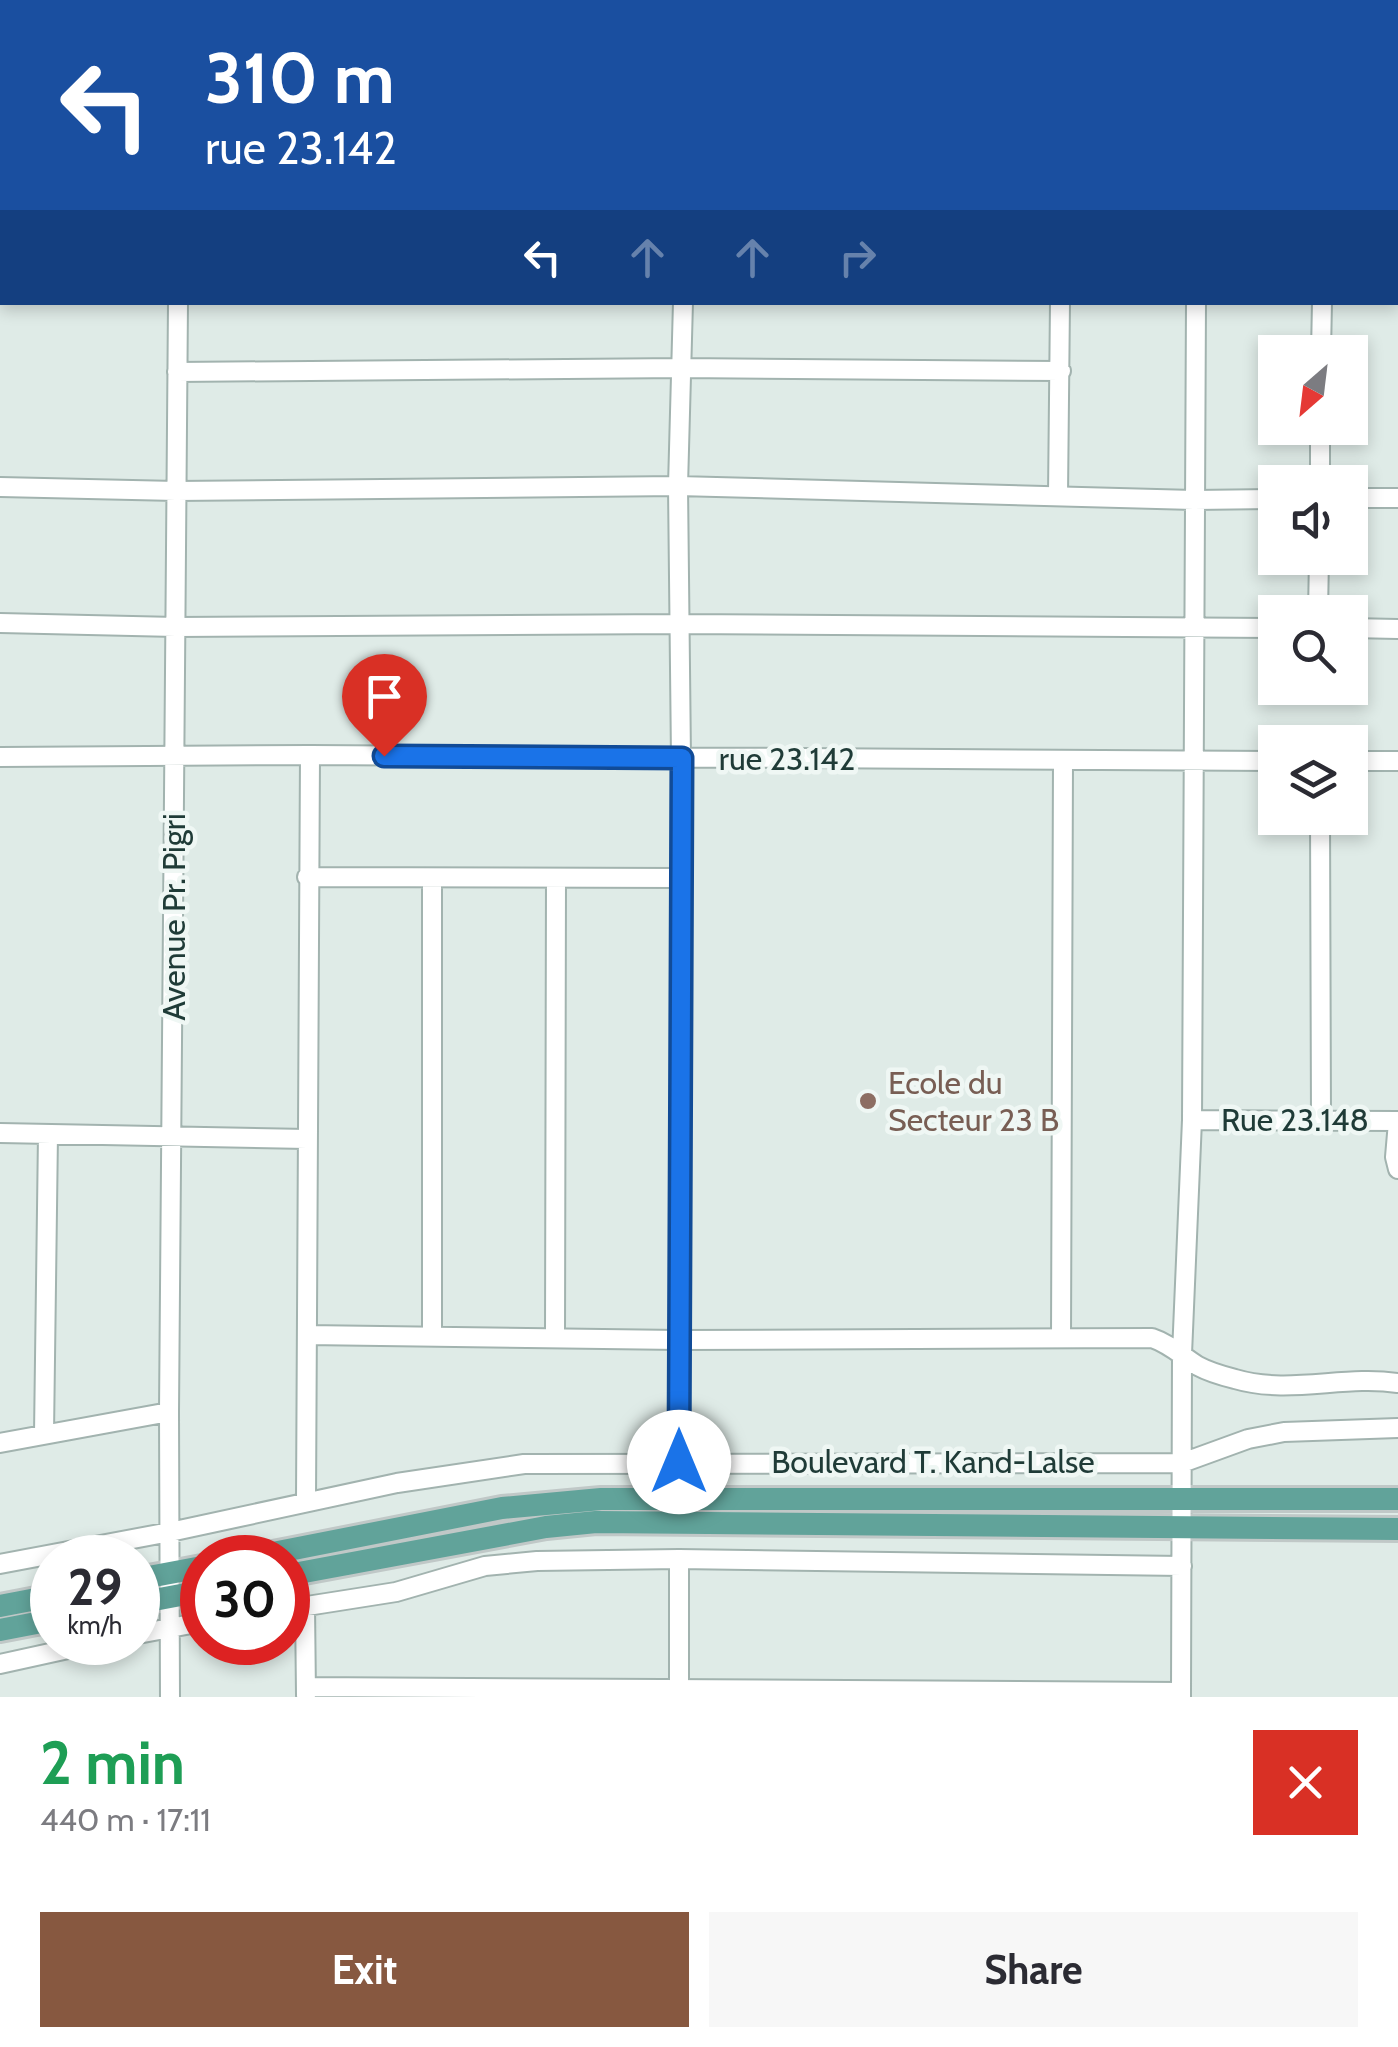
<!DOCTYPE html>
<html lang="en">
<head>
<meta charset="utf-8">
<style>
  body { margin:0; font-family:Cabin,sans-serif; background:#f7f7f7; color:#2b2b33; height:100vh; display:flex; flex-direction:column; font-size:38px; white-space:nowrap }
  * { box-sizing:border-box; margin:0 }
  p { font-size:32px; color:#7c7c81 }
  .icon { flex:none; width:55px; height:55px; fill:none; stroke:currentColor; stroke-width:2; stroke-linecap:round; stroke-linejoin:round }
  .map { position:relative; height:1697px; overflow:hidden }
  .drawer { display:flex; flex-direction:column; background:#fff; flex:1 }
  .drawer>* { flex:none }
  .hud { position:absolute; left:0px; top:0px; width:1400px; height:305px; box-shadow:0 5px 15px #0003; background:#1a4fa0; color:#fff; overflow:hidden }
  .needle { width:65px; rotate:208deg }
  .controls { position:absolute; left:1258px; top:335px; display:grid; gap:20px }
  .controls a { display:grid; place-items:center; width:110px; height:110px; border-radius:0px; background:#fff; box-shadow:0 5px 15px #0003; font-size:50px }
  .speed { position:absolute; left:30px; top:1535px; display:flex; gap:20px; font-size:50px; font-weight:700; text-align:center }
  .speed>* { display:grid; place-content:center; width:130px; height:130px; border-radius:50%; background:#fff; box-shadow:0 5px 15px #0003; line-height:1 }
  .speed small { font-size:25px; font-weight:400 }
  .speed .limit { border:15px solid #d22; background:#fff; color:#111 }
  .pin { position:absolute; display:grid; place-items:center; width:85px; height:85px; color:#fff; margin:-102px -42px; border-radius:50% 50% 50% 0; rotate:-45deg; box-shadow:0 0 10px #0007 }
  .pin .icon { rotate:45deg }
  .me { position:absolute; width:110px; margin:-55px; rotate:0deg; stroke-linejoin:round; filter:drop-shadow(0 0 8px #0008) }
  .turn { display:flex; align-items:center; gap:35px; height:210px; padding:0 40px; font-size:45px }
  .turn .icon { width:130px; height:130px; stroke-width:2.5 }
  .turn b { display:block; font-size:70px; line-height:85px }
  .lanes { display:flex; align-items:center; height:95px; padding:0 40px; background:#0003; justify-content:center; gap:50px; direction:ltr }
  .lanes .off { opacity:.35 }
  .round { display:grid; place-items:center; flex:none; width:105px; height:105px; border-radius:0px; background:#f7f7f7 }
  .headline { display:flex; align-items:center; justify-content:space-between; height:170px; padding:0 40px }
  h1 { font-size:60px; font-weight:700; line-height:75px; color:#1e9e55 }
  .button { display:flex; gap:20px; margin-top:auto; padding:20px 40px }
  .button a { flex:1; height:115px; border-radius:0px; background:#875840; color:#fff; font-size:40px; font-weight:700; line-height:115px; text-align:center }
  .button a+a { background:#f7f7f7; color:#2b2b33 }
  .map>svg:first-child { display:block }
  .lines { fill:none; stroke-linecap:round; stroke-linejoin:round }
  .minor-casing { stroke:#a2b3af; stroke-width:22 }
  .major-casing { stroke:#c0c8c7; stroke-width:28 }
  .minor { stroke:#fff; stroke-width:18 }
  .major { stroke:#61a39a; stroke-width:22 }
  .route-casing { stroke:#114b97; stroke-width:25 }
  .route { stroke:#1a73e8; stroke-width:18 }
  .education-dot { fill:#8d6e63; stroke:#eff7f4; stroke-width:4 }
  .labels { text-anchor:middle; stroke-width:9; stroke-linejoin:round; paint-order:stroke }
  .street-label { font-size:32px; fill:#1f3b37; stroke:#eff7f4 }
  .education-label { font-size:32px; fill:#785e54; stroke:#eff7f4; text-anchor:start }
</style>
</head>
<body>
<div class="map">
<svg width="1398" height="1697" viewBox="0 0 1398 1697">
  <rect width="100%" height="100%" fill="#dfebe7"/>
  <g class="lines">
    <g class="minor-casing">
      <path id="minor" d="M1059,0V2
        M180,2V0
        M685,2V0
        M1198,2V0
        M0,117H2
        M0,258H2
        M1321,352L1322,302
        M177,372L682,368L1061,371
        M1320,482V428
        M0,487L176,491L678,486L1194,500L1275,499
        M1058,495L1060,302
        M1350,498H1398
        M1318,612L1319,558
        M0,623L176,627L678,624L1275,628
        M1350,628L1398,629
        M0,757L310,755L1275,761
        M1350,761H1398
        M1320,818L1321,1120
        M307,877L680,878
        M1192,1120L1398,1121
        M1398,1122L1395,1157L1398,1169
        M0,1133L307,1139
        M307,1335L679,1340L1152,1338C1170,1344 1182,1356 1198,1366C1209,1372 1223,1376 1235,1379C1289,1395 1343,1375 1398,1383
        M432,1335V879
        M555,1338L556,879
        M1061,1338L1063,760
        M44,1434L48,1134
        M0,1443L169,1412
        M679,1462L681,758L678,486L683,302
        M306,1501L310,755
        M679,1559V1697
        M0,1564L170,1532L397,1483L524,1464L1182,1463L1248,1439L1284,1432L1398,1428
        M305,1606L306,1695
        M288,1609L396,1592L485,1566L537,1561L679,1559L1182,1566
        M138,1634L202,1622
        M0,1664L100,1642
        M306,1687L1181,1692
        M170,1697L169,1412L178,302
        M1181,1697L1182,1354L1192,1120L1196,302"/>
    </g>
    <g class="major-casing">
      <path id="major" d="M248,1558L502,1508L601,1499H1398
        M288,1575L546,1527L596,1522L1398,1529
        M138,1579L202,1567
        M138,1603L202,1591
        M0,1606L52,1596
        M0,1630L52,1620"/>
    </g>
    <use href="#minor" class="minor"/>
    <use href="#major" class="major"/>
  </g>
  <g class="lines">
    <g class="route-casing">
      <path id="route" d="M384,756L682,758L679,1462"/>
    </g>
    <use href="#route" class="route"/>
  </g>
  <circle class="education-dot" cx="868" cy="1101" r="10"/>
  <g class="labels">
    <g class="street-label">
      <text x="787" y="770">rue 23.142</text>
      <text transform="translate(174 917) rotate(-90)" y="11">Avenue Pr. Pigri</text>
      <text x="1295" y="1131">Rue 23.148</text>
      <text x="933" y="1473">Boulevard T. Kand-Lalse</text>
    </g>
    <g class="education-label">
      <text x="888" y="1094">Ecole du<tspan x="888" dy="37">Secteur 23 B</tspan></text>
    </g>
  </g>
</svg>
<div class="controls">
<a><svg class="needle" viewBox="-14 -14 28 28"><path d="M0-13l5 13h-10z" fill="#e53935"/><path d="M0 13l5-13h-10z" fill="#7c7c81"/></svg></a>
<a><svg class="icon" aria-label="sound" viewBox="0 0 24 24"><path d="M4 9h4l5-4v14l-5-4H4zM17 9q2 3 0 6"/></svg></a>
<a><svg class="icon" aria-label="search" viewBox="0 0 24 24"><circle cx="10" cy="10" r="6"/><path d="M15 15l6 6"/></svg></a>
<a><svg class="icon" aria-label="layers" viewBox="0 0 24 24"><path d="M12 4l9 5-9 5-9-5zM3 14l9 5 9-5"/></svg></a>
</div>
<div class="speed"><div>29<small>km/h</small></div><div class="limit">30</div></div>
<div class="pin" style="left:384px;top:756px;background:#d93025"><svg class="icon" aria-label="arrive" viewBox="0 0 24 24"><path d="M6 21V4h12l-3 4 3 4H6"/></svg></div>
<svg class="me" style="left:679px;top:1462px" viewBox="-20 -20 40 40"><circle r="19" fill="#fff"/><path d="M0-13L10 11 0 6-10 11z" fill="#1a73e8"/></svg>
<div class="hud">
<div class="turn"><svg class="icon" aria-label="left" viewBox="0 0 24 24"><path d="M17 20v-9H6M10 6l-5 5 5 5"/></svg><div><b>310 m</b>rue 23.142</div></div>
<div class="lanes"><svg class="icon" aria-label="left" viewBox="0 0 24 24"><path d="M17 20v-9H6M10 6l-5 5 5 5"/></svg><svg class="icon off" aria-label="ahead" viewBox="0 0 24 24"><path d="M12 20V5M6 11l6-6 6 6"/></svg><svg class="icon off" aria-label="ahead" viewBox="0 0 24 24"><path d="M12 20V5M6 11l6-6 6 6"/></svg><svg class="icon off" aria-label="right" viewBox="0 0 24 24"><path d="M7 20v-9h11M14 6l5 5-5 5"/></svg></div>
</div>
</div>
<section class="drawer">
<div class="headline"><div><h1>2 min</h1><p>440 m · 17:11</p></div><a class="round" style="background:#d93025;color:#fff"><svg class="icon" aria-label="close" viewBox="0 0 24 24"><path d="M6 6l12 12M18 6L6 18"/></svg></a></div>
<div class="button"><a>Exit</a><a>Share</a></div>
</section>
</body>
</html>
